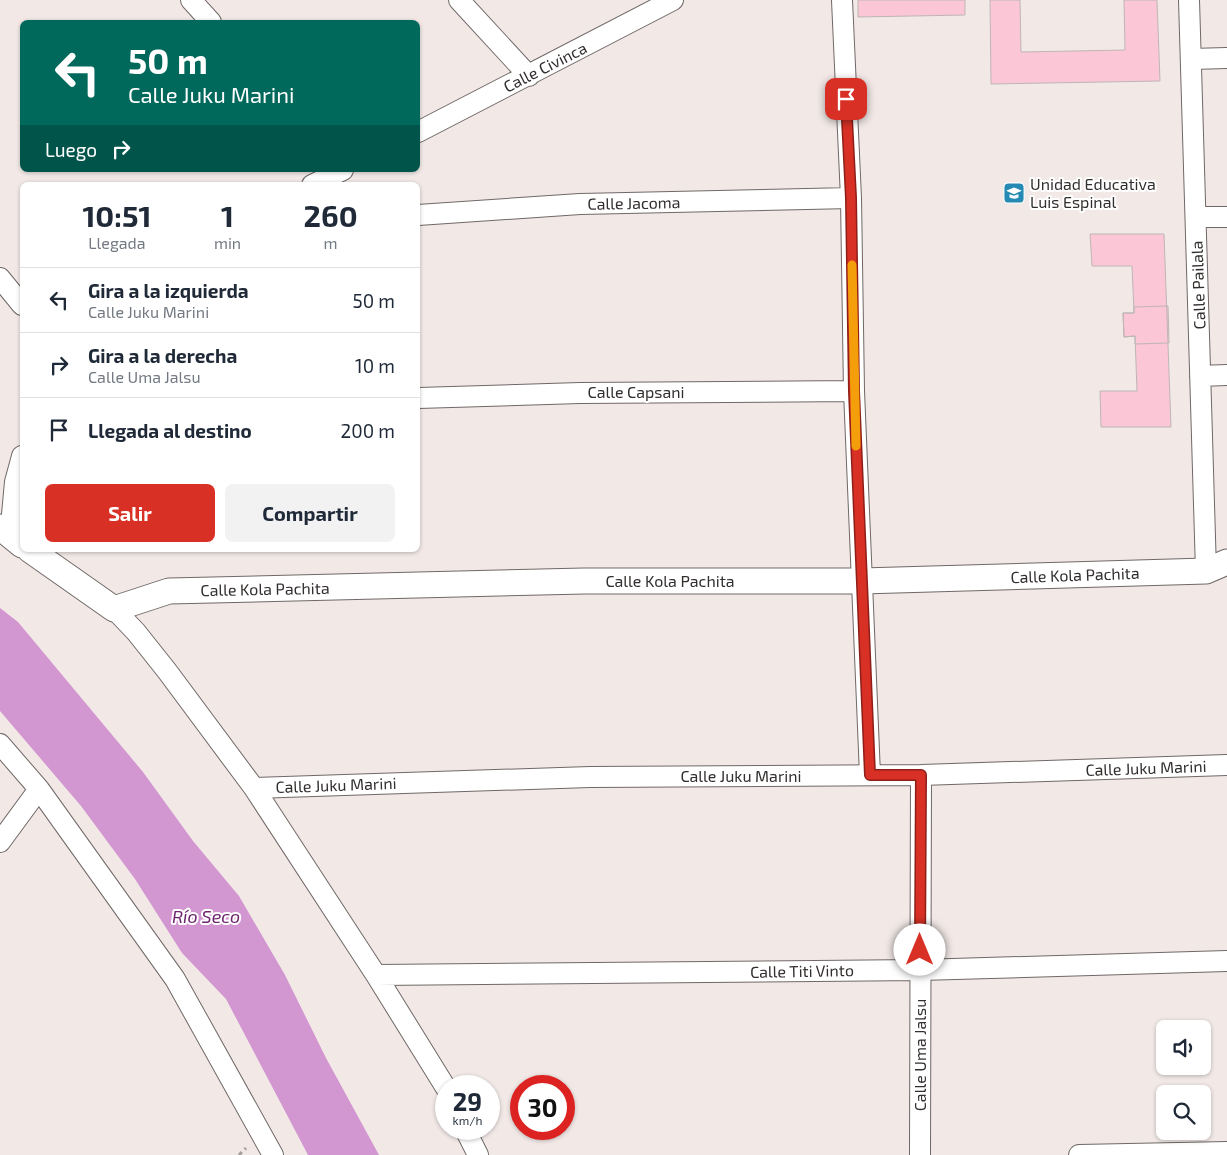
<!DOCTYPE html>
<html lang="es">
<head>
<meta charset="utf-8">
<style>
  body { margin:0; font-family:"Exo 2",sans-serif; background:#f2f2f3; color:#1f2937; height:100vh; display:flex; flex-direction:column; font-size:19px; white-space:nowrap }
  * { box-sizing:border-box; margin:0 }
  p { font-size:16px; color:#747a83 }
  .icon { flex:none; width:28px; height:28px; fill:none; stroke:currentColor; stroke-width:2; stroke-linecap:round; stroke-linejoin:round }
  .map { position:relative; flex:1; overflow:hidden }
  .panel { position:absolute; left:20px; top:182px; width:400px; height:370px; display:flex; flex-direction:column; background:#fff; border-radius:8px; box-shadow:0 1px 4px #0004 }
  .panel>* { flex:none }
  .top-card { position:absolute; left:20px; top:20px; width:400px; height:152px; border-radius:8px; box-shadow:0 1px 4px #0004; background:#00695c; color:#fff; overflow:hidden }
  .fabs { position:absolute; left:1156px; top:1020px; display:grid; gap:10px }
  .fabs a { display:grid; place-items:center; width:55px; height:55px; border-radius:8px; background:#fff; box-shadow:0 1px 4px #0004; font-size:25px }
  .speed { position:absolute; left:435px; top:1075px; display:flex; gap:10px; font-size:25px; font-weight:700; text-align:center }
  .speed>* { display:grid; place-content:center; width:65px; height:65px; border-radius:50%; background:#fff; box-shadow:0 1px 4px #0004; line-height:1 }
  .speed small { font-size:12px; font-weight:400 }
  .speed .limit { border:8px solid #d22; background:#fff; color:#111 }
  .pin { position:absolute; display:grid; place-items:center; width:42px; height:42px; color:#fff; margin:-21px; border-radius:10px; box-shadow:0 2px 8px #0006 }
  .me { position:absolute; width:55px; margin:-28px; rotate:0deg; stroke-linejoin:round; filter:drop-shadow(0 0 4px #0008) }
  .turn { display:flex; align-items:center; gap:18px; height:105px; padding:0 25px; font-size:22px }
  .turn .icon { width:65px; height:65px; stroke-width:2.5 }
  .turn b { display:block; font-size:35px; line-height:42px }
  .then { display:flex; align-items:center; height:48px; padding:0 25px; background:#0003; gap:10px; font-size:19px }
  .eta { display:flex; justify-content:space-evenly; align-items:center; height:85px; text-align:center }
  .eta b { font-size:30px; font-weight:700; line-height:35px }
  .button { display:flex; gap:10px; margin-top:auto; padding:10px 25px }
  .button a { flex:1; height:58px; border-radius:8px; background:#d93025; color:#fff; font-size:20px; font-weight:700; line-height:58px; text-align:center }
  .button a+a { background:#f2f2f3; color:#1f2937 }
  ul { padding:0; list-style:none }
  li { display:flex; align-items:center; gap:15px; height:65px; padding:0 25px; border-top:1px solid #e0e1e3 }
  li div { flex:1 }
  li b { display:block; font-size:19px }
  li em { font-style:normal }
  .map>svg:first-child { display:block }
  .water { fill:#d296d0 }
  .building { fill:#fbc6d6; stroke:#beb5b7 }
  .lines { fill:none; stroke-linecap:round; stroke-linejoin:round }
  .minor-casing { stroke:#6f6866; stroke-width:22 }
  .tertiary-casing { stroke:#6f6866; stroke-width:27 }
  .path { stroke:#a49d9b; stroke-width:3; stroke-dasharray:4 4; stroke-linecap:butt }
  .minor { stroke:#fff; stroke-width:20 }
  .tertiary { stroke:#fff; stroke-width:25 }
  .route-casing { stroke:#8d1f18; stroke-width:12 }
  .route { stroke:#d93025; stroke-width:9 }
  .slow { stroke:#f59e0b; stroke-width:9 }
  .labels { text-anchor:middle; stroke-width:4; stroke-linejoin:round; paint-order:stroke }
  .street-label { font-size:16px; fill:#322f2e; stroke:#fff }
  .poi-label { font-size:16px; fill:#322f2e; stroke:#fff; text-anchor:start }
  .water-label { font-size:18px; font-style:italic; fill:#6c266d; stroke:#fff }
</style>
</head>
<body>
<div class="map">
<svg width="1227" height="1155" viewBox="0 0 1227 1155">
  <rect width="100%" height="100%" fill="#f2e9e7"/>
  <path class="water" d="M0,608L18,622L143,772L193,841L239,896L285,975L326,1058L379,1155H308L226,999L182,953L135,879L81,806L0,711Z"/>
  <path class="building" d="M858,0H965V15L858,17Z
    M990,0H1020L1021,52L1125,50L1124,0H1157L1160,81L991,84Z
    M1090,234H1164L1171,427H1101L1100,391H1137L1135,336L1124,337L1123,313H1134L1132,266H1092Z
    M1168,306L1169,343L1135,344V336L1124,337L1123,313H1134V307Z"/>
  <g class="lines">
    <g class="minor-casing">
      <path id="minor" d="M191,0L211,22
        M459,0L529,76
        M842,0L851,198L854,391L870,775
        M1189,0L1206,571
        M1191,59L1227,58
        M418,132L673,0
        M312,185L343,170
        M418,215L580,204L851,198
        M1196,217H1227
        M0,278L22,305
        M1200,376L1227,375
        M418,398L580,393L854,391
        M10,536L15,482L22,456
        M114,609L136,632L167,671L254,788L376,975L446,1088
        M0,744L39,789L175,979L273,1155
        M254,788L590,777L921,775L1227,765
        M0,842L39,789
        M376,975L920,970L1227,961
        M465,1129L478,1155
        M920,1155L921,775
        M1079,1155L1227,1152"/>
    </g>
    <g class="tertiary-casing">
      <path id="tertiary" d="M0,527L22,545
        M30,550L114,609L169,591L584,581H862L1206,571L1227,562"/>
    </g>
    <path class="path" d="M239,1155L246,1148"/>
    <use href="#minor" class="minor"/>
    <use href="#tertiary" class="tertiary"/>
  </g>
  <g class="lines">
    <g class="route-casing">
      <path id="route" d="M846,99L851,198L854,391L870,775H921L920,950"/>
    </g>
    <use href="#route" class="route"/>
    <path class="slow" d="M852,265L856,446"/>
  </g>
  <defs>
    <g id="school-square" transform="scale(1.125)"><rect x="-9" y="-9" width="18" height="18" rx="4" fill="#258ab3" stroke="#fff"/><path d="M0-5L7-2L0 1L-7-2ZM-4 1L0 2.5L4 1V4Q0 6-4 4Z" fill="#fff"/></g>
  </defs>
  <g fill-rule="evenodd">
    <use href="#school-square" x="1014" y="193"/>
  </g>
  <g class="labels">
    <g class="street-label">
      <text transform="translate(545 67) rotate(-27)" y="6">Calle Civinca</text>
      <text transform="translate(634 203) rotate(-1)" y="6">Calle Jacoma</text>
      <text transform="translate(1198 285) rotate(-92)" y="6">Calle Pailala</text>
      <text x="636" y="398">Calle Capsani</text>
      <text transform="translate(1075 575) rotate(-2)" y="6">Calle Kola Pachita</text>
      <text x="670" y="587">Calle Kola Pachita</text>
      <text transform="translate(265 589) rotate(-1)" y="6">Calle Kola Pachita</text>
      <text transform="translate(1146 768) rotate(-2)" y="6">Calle Juku Marini</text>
      <text x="741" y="782">Calle Juku Marini</text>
      <text transform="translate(336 785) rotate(-2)" y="6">Calle Juku Marini</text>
      <text transform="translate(802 971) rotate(-1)" y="6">Calle Titi Vinto</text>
      <text transform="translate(920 1055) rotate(-90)" y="6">Calle Uma Jalsu</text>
    </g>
    <g class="poi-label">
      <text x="1030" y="190">Unidad Educativa<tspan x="1030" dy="18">Luis Espinal</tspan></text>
    </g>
    <g class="water-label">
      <text x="206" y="923">Río Seco</text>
    </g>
  </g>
</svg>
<div class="fabs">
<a><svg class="icon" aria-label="sound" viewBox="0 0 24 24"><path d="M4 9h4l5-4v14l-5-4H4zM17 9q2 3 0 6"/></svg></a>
<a><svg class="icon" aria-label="search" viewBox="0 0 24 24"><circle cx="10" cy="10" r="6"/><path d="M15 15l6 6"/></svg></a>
</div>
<div class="speed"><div>29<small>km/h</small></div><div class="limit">30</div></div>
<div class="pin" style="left:846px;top:99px;background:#d93025"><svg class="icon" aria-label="arrive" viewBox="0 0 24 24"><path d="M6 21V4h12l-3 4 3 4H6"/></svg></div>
<svg class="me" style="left:920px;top:950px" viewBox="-20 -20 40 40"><circle r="19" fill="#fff"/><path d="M0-13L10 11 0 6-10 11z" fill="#d93025"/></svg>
<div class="top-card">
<div class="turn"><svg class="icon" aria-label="left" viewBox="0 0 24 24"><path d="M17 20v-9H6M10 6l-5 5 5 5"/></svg><div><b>50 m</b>Calle Juku Marini</div></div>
<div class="then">Luego<svg class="icon" aria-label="right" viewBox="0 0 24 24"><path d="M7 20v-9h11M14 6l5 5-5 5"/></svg></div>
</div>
<section class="panel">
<div class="eta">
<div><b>10:51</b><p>Llegada</p></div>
<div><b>1</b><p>min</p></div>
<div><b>260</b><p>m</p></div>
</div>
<ul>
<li><svg class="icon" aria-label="left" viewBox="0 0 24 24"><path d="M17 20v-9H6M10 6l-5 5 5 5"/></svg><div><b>Gira a la izquierda</b><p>Calle Juku Marini</p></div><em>50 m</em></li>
<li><svg class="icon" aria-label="right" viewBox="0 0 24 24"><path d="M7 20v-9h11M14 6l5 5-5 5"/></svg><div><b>Gira a la derecha</b><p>Calle Uma Jalsu</p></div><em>10 m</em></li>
<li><svg class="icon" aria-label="arrive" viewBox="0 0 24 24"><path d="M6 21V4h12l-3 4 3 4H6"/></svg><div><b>Llegada al destino</b></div><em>200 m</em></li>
</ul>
<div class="button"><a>Salir</a><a>Compartir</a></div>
</section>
</div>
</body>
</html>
